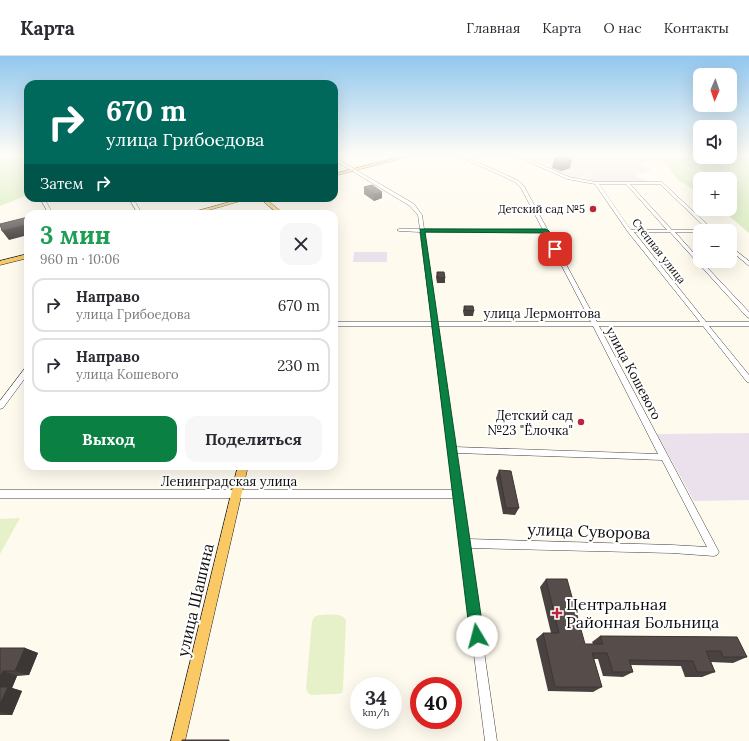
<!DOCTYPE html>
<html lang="ru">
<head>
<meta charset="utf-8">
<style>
  body { margin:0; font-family:Lora,serif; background:#f7f7f7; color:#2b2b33; height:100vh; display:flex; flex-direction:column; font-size:15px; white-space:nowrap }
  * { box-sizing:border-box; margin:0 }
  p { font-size:13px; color:#7c7c81 }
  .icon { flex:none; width:22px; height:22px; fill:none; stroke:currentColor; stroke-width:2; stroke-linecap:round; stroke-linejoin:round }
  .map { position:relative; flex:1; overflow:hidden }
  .side { position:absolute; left:24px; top:154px; width:314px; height:260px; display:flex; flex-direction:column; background:#fff; border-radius:12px; box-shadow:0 4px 16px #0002 }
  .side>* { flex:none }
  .banner { position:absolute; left:24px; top:24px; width:314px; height:122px; border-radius:12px; box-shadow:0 4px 16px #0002; background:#00695c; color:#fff; overflow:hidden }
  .needle { width:26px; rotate:182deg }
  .controls { position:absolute; left:693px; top:12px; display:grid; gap:8px }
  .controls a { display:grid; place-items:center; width:44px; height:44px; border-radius:8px; background:#fff; box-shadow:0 4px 16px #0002; font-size:20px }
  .speed { position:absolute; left:350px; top:621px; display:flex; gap:8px; font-size:20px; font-weight:700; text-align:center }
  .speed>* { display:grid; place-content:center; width:52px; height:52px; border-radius:50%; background:#fff; box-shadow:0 4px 16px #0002; line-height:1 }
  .speed small { font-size:10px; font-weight:400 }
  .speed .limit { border:6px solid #d22; background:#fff; color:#111 }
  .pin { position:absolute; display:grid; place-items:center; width:34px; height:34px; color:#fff; margin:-17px; border-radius:8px; box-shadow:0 2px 6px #0006 }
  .me { position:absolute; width:44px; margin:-22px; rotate:352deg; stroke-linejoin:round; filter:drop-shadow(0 0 3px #0008) }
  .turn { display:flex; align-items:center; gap:14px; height:84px; padding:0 16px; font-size:18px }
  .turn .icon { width:52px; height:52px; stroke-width:2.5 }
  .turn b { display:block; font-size:28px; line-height:34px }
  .then { display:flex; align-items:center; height:38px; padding:0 16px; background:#0003; gap:8px; font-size:15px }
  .round { display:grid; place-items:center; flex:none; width:42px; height:42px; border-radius:12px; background:#f7f7f7 }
  .overview { display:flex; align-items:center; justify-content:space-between; height:68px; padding:0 16px }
  h1 { font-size:24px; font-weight:800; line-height:30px; color:#1e9e55 }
  .button { display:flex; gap:8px; margin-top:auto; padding:8px 16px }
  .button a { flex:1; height:46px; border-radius:12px; background:#0b8043; color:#fff; font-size:16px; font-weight:800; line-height:46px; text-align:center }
  .button a+a { background:#f7f7f7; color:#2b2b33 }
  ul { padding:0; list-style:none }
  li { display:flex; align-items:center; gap:12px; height:54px; margin:0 8px 6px; padding:0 8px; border:2px solid #e1e1e2; border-radius:12px }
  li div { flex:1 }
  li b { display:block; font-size:15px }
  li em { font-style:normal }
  header { display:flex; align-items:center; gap:24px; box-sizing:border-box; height:56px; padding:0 20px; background:#fff; border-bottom:1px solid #e1e1e2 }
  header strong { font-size:19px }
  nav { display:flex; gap:22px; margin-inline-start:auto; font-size:14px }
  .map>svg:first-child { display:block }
  .industrial { fill:#eae1ec }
  .green { fill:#d5eab7 }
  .pitch { fill:#e6f1c9 }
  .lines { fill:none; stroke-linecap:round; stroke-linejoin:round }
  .minor-casing { stroke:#404040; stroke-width:1 }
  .major-casing { stroke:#1e1e1e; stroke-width:1 }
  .minor { fill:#fff; fill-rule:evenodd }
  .major { fill:#fac963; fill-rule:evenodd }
  .wall { fill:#4a4240 }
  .shaded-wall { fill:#3c3634 }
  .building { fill:#564d4a; stroke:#3c3634 }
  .route { fill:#0b8043; stroke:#07532c }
  .poi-dot { fill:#bf2437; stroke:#fff; stroke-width:1.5 }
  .labels { text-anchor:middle; stroke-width:4; stroke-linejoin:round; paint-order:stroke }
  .far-poi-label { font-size:11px; fill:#0d0d0d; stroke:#fff; text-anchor:end }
  .far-street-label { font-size:11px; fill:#0d0d0d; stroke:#fff }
  .street-label { font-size:13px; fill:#0d0d0d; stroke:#fff }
  .poi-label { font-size:13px; fill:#0d0d0d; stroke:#fff; text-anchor:end }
  .near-street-label { font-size:16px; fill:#0d0d0d; stroke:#fff }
  .near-poi-label { font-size:16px; fill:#0d0d0d; stroke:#fff; text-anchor:start }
</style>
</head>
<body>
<header>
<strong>Карта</strong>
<nav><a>Главная</a><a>Карта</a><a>О нас</a><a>Контакты</a></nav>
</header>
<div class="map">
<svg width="749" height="685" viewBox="0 0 749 685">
  <rect width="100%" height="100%" fill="#fffaee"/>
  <path class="industrial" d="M540,98H644L655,104L640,108L652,114L634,120L651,126L598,127L583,121L611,112L575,122L549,112L550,110L532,102L541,99Z
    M354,196H387V206H353Z
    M749,377V444L694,445L657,378Z"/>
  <path class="green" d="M15,98H28V139L0,150V106Z
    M648,98H700V101H730V98H749V177L721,153H730V123H700V137L678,124L666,108Z"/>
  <path class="pitch" d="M20,462L0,498V463Z
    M319,559C327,559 341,556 346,564L343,632L342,637L337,638L311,639L308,637L306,632L312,566L314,561Z"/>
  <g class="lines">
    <g class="minor-casing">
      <path id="minor" d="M0,98H3L0,99Z
        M454,98H459L517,124L524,130L597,266H700L628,176L595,128L567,123L512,98H517L569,121L596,126H662L712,173L735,174V175L730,176V175H707V173L660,128H630L672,174H702V175H700V176H675L700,204V205H701L749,256V262L747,261L670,176H634L706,266H749V270H709L749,319V326H747L703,270H599L719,496L717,499L714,500L672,497L469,492L497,685H485L454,442H0V434H453L432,270H334V266H432L420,176L399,175L397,174L399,173H420L418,159L410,150L334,104V101L414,148L422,159L424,173L543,174L521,132L515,126ZM599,128H626L667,174H631ZM425,176H544L591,266H437ZM438,270H593L658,398L455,391ZM456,397L662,404L707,491L672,489L468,483Z
        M40,142H44L53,158H49Z
        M129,142H133L142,158H138Z
        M730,190L749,205V210L730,194Z
        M26,311H28V318L3,352L0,353V345Z"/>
    </g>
    <g class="major-casing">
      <path id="major" d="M411,98H418L334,120V118Z
        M244,142H251L195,158H186Z
        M260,142H265L284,158H278Z
        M28,198V202L0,209V205Z
        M238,410H248L185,685H171Z"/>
    </g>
    <use href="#minor" class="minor"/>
    <use href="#major" class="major"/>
  </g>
  <path class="wall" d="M563,100L570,112L561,115L552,112L554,103Z
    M364,131L382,142L374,145L364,138Z
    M437,216L445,222V227H437L436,221Z
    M464,250L474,255L473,260H464L463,255Z
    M499,414L519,452L515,459L503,458L496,422Z
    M546,523L585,588H593L592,586L600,580L737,581L747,601L733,607L711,606L715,616L702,621H685L681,610L631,609L633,616L623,621L603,620L598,603H594L602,631L593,636L548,635L536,583L543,577H551L540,531Z
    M0,592H25L38,597L29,619L17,620L12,632L22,635L12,659H0Z"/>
  <path class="shaded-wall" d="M572,104L570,112L561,115L563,107Z
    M382,136V142L374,145V138Z
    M28,168V179L9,184L2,175Z
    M25,592L38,597L29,619L15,615Z
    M3,615L17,620L12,632L22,635L12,659L0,656V621Z"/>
  <path class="building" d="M563,100L572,104L563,107L554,103Z
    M372,129L382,136L374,138L364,131Z
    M28,161V168L2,175L0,168Z
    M437,216H444L445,222H438Z
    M464,250H473L474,255L465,254Z
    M499,414L511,415L519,452H506Z
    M546,523H567L585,588H603L600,580L737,581L747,601H723L721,595H706L715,616H697L693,605L629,604L633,616H613L607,597H592L602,631H555L543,577H559Z
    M0,592H25L15,615H3L0,621Z
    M0,631H8L0,648Z
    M182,684H229V685H182Z"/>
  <linearGradient id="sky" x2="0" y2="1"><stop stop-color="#92c7ee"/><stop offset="0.51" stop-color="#fffdf7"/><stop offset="1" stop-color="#fffdf7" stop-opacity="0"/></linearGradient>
  <rect width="749" height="194" fill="url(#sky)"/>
  <path class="route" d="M420,173H546L549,175L558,193L553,194L544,177L425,176L484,580L482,584L477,586L472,584L470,580Z"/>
  <g class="poi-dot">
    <circle cx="593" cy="153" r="4"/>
    <circle cx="581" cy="366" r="4"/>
    <path d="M555 551h4v4h4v4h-4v4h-4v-4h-4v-4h4z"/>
  </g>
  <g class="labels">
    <g class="far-poi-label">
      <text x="585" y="157">Детский сад №5</text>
    </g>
    <g class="far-street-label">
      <text transform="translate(659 195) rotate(52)" y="4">Степная улица</text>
    </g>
    <g class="street-label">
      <text x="542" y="262">улица Лермонтова</text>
      <text transform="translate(634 317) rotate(62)" y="5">улица Кошевого</text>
      <text x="229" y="430">Ленинградская улица</text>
    </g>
    <g class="poi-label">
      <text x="573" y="364">Детский сад<tspan x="573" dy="15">№23 "Ёлочка"</tspan></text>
    </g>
    <g class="near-street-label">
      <text transform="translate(589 475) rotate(2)" y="6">улица Суворова</text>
      <text transform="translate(195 544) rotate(-77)" y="6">улица Шашина</text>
    </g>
    <g class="near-poi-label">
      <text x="566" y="554">Центральная<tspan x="566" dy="18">Районная Больница</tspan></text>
    </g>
  </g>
</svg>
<div class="controls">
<a><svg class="needle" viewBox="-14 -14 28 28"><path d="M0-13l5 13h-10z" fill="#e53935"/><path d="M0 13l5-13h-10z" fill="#7c7c81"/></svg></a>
<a><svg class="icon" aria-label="sound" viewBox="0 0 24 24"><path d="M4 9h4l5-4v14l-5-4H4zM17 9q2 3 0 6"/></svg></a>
<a>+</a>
<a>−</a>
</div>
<div class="speed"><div>34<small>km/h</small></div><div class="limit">40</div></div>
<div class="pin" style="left:555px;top:193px;background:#d93025"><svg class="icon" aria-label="arrive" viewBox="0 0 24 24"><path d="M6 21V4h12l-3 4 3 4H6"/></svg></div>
<svg class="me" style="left:477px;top:580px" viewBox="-20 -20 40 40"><circle r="19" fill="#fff"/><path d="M0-13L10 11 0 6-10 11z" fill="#0b8043"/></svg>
<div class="banner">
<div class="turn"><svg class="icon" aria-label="right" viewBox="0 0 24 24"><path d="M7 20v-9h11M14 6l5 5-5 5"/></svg><div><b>670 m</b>улица Грибоедова</div></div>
<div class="then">Затем<svg class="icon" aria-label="right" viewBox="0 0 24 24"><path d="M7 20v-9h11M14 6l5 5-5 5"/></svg></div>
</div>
<section class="side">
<div class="overview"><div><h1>3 мин</h1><p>960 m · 10:06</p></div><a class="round"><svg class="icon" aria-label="close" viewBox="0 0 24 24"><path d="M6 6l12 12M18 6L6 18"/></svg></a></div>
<ul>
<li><svg class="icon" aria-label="right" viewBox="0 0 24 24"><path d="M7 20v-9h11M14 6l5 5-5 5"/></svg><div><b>Направо</b><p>улица Грибоедова</p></div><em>670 m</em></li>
<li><svg class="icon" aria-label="right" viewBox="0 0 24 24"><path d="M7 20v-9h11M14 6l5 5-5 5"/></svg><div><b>Направо</b><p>улица Кошевого</p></div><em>230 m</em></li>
</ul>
<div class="button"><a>Выход</a><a>Поделиться</a></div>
</section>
</div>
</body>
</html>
